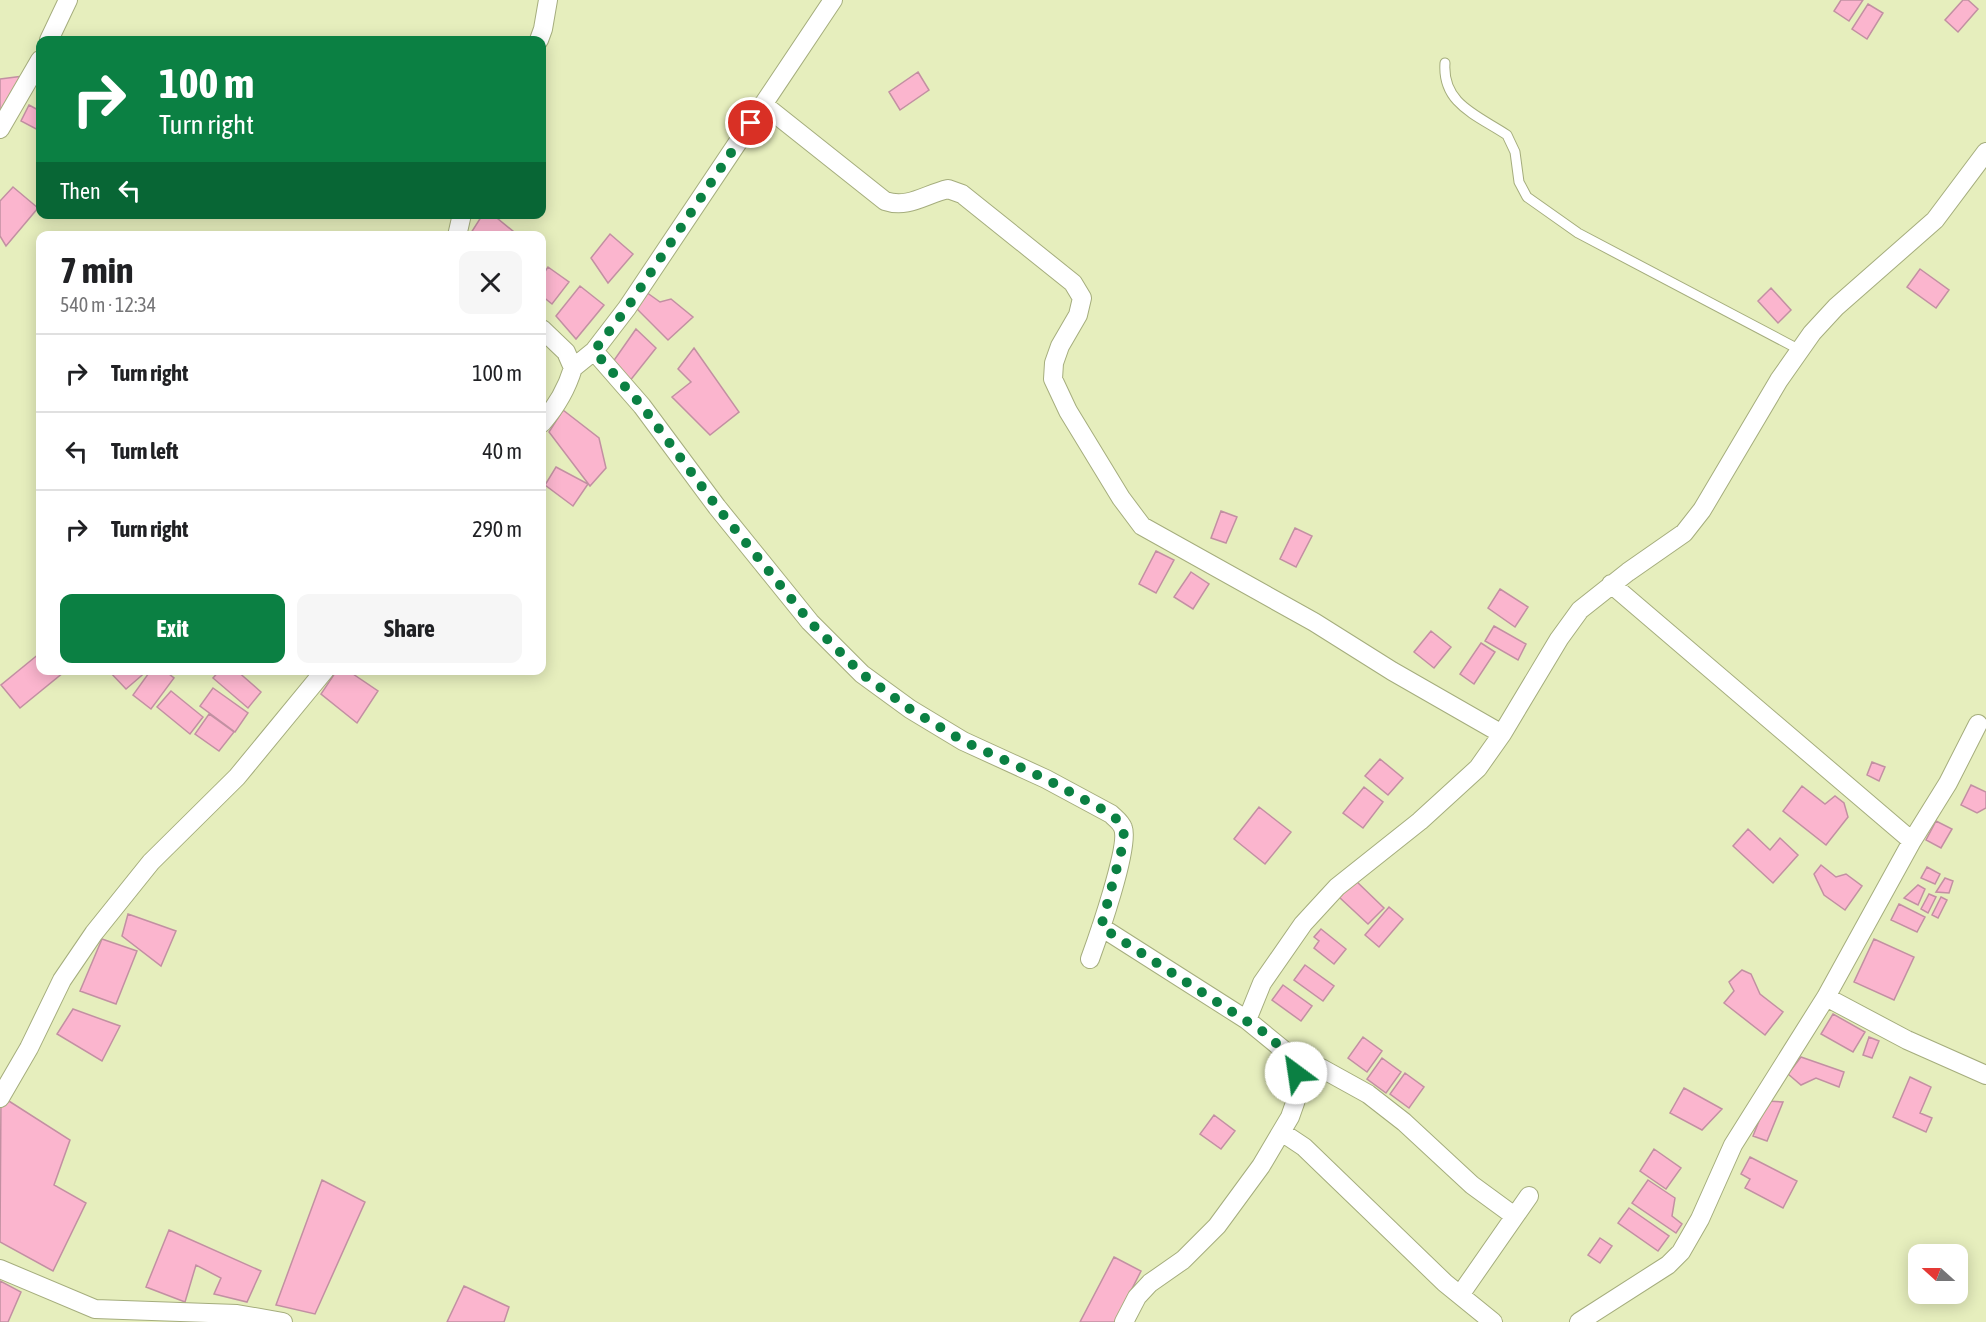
<!DOCTYPE html>
<html lang="en">
<head>
<meta charset="utf-8">
<style>
  body { margin:0; font-family:"Asap Condensed",sans-serif; background:#f6f6f6; color:#202124; height:100vh; display:flex; flex-direction:column; font-size:22px; white-space:nowrap }
  * { box-sizing:border-box; margin:0 }
  p { font-size:20px; color:#757577 }
  .icon { flex:none; width:33px; height:33px; fill:none; stroke:currentColor; stroke-width:2; stroke-linecap:round; stroke-linejoin:round }
  .map { position:relative; flex:1; overflow:hidden }
  .details { position:absolute; left:36px; top:231px; width:510px; height:444px; display:flex; flex-direction:column; background:#fff; border-radius:12px; box-shadow:0 3px 15px #0003 }
  .details>* { flex:none }
  .banner { position:absolute; left:36px; top:36px; width:510px; height:183px; border-radius:12px; box-shadow:0 3px 15px #0003; background:#0b8043; color:#fff; overflow:hidden }
  .needle { width:39px; rotate:291deg }
  .buttons { position:absolute; left:1908px; top:1244px; display:grid; gap:12px }
  .buttons a { display:grid; place-items:center; width:60px; height:60px; border-radius:12px; background:#fff; box-shadow:0 3px 15px #0003; font-size:30px }
  .pin { position:absolute; display:grid; place-items:center; width:51px; height:51px; color:#fff; margin:-26px; border:3px solid #fff; border-radius:50%; box-shadow:0 2px 6px #0007 }
  .me { position:absolute; width:66px; margin:-33px; rotate:329deg; stroke-linejoin:round; filter:drop-shadow(0 0 4px #0008) }
  .turn { display:flex; align-items:center; gap:21px; height:126px; padding:0 24px; font-size:27px }
  .turn .icon { width:78px; height:78px; stroke-width:2.5 }
  .turn b { display:block; font-size:42px; line-height:51px }
  .then { display:flex; align-items:center; height:57px; padding:0 24px; background:#0003; gap:12px; font-size:22px }
  .round { display:grid; place-items:center; flex:none; width:63px; height:63px; border-radius:12px; background:#f6f6f6 }
  .overview { display:flex; align-items:center; justify-content:space-between; height:102px; padding:0 24px }
  h1 { font-size:36px; font-weight:700; line-height:45px }
  .button { display:flex; gap:12px; margin-top:auto; padding:12px 24px }
  .button a { flex:1; height:69px; border-radius:12px; background:#0b8043; color:#fff; font-size:24px; font-weight:700; line-height:69px; text-align:center }
  .button a+a { background:#f6f6f6; color:#202124 }
  ul { padding:0; list-style:none }
  li { display:flex; align-items:center; gap:18px; height:78px; padding:0 24px; border-top:2px solid #e0e0e0 }
  li div { flex:1 }
  li b { display:block; font-size:22px }
  li em { font-style:normal }
  .map>svg:first-child { display:block }
  .building { fill:#fbb5ce; stroke:#c290a2; stroke-width:1.5 }
  .lines { fill:none; stroke-linecap:round; stroke-linejoin:round }
  .service-casing { stroke:#a5ad7d; stroke-width:11 }
  .minor-casing { stroke:#a5ad7d; stroke-width:20 }
  .service { stroke:#fff; stroke-width:9 }
  .minor { stroke:#fff; stroke-width:18 }
  .route { stroke:#0b8043; stroke-width:10; stroke-dasharray:0 18 }
</style>
</head>
<body>
<div class="map">
<svg width="1986" height="1322" viewBox="0 0 1986 1322">
  <rect width="100%" height="100%" fill="#e6eebd"/>
  <path class="building" d="M1841,0H1863L1849,21L1834,11Z
    M1963,0H1968L1978,9L1958,32L1945,20Z
    M1868,4L1883,13L1867,39L1852,29Z
    M918,72L929,90L900,110L889,92Z
    M24,76L0,112V79Z
    M29,105L40,111V131L21,121Z
    M13,187L38,208L6,246L0,236V201Z
    M483,214H492L519,236H469Z
    M610,234L633,254L608,283L591,258Z
    M548,267L569,282L552,304L542,296V276Z
    M1920,269L1949,290L1936,308L1907,287Z
    M580,286L604,305L576,339L556,316Z
    M1771,288L1791,310L1778,323L1758,301Z
    M646,292L660,302L671,299L693,317L668,340L636,308Z
    M636,329L656,348L629,382L610,366Z
    M694,348L739,412L710,435L672,397L691,382L678,369Z
    M563,410L599,438L606,468L590,486L549,432Z
    M556,467L588,484L573,506L545,485Z
    M1221,511L1237,517L1226,543L1211,538Z
    M1295,528L1312,536L1296,567L1280,559Z
    M1156,551L1174,560L1156,593L1139,584Z
    M1191,572L1209,584L1193,609L1174,597Z
    M1500,589L1528,607L1515,627L1488,608Z
    M1494,626L1526,644L1518,660L1485,641Z
    M1431,631L1451,647L1434,668L1414,652Z
    M1481,643L1495,652L1474,684L1460,674Z
    M40,653V670L64,672L20,708L1,685Z
    M108,670H148L126,689Z
    M151,670H164L174,678L151,709L133,695Z
    M220,670H236L261,692L248,708L213,678Z
    M337,670H347L378,691L357,723L321,694Z
    M213,688L248,713L235,732L200,706Z
    M171,691L203,717L190,734L157,707Z
    M209,714L234,732L219,751L195,734Z
    M1380,759L1403,778L1388,795L1365,776Z
    M1872,762L1885,767L1879,781L1867,775Z
    M1971,785L1986,792V808L1977,813L1961,805Z
    M1802,786L1825,804L1835,796L1844,803L1848,817L1826,845L1783,811Z
    M1364,787L1383,802L1363,828L1343,813Z
    M1259,807L1291,832L1265,864L1234,839Z
    M1936,821L1952,829L1941,848L1926,840Z
    M1748,829L1770,850L1780,838L1798,855L1773,883L1733,846Z
    M1821,865L1836,877L1846,874L1862,886L1845,910L1824,895L1814,874Z
    M1927,867L1940,874L1935,884L1921,878Z
    M1945,878L1953,881L1949,893L1936,892Z
    M1355,880L1384,908L1368,924L1339,897Z
    M1918,885L1925,889L1918,905L1904,898Z
    M1929,894L1936,897L1928,913L1921,909Z
    M1941,897L1947,900L1938,918L1932,915Z
    M1899,904L1925,917L1917,932L1891,920Z
    M1389,907L1403,919L1379,947L1365,935Z
    M128,914L176,931L161,966L122,936Z
    M1321,929L1346,949L1334,964L1314,948L1319,941L1314,937Z
    M102,939L137,951L116,1004L80,991Z
    M1874,939L1914,957L1894,1000L1854,982Z
    M1305,965L1334,986L1323,1001L1294,980Z
    M1742,970L1751,974L1760,994L1783,1012L1765,1035L1724,1003L1734,991L1729,982Z
    M1283,985L1312,1006L1301,1021L1272,1000Z
    M73,1009L120,1026L102,1061L57,1034Z
    M1833,1014L1865,1032L1853,1052L1821,1034Z
    M1363,1037L1382,1051L1367,1072L1348,1058Z
    M1869,1037L1879,1041L1872,1058L1863,1055Z
    M1801,1057L1844,1072L1839,1087L1816,1078L1801,1085L1788,1074Z
    M1382,1058L1401,1072L1386,1093L1367,1079Z
    M1405,1073L1424,1087L1409,1108L1390,1094Z
    M1910,1077L1931,1087L1920,1113L1932,1118L1926,1132L1893,1117Z
    M1684,1088L1722,1109L1702,1130L1670,1113Z
    M1,1096L70,1140L54,1185L86,1203L53,1271L0,1242Z
    M1767,1101L1783,1102L1767,1141L1753,1136Z
    M1214,1115L1235,1131L1221,1149L1200,1134Z
    M1654,1149L1681,1168L1666,1189L1640,1171Z
    M1750,1157L1797,1181L1783,1208L1745,1188L1750,1179L1741,1174Z
    M322,1180L365,1202L315,1314L276,1305Z
    M1648,1180L1675,1198L1672,1216L1682,1224L1676,1233L1632,1203Z
    M1629,1208L1669,1236L1658,1251L1618,1223Z
    M169,1230L261,1271L247,1302L214,1294L221,1278L196,1265L185,1302L146,1287Z
    M1600,1238L1612,1246L1600,1263L1588,1255Z
    M1114,1257L1141,1271L1115,1322H1080Z
    M0,1281L21,1292L8,1322H0Z
    M464,1286L509,1307L504,1322H447Z"/>
  <g class="lines">
    <g class="service-casing">
      <path id="service" d="M1445,63C1442,104 1477,115 1507,135L1515,152L1519,182L1527,197L1578,233L1800,350"/>
    </g>
    <g class="minor-casing">
      <path id="minor" d="M49,40L68,0
        M539,40L543,29L548,0
        M763,104L885,201C908,209 926,194 948,189L962,194L1073,283L1082,298L1078,315L1060,346L1054,363L1053,379L1068,411L1121,498L1142,526L1314,622L1392,671L1502,734
        M0,129L40,60
        M457,236L462,214
        M542,329L566,352L573,368C567,388 556,407 542,423
        M594,351L627,308L833,0
        M573,368L594,351L642,406L717,507L810,622L862,674L910,709L963,741L1046,779L1111,814C1115,818 1121,822 1123,828C1130,846 1098,937 1090,959
        M1912,841L1948,783L1978,724
        M1101,927L1247,1020
        M1826,997L1907,1040L1986,1075
        M1296,1073L1310,1068H1321L1368,1094L1404,1122L1472,1185L1513,1215
        M0,1098L29,1048L62,980L94,933L151,862L237,777L325,670
        M1283,1133L1304,1147L1445,1283L1493,1322
        M0,1269L95,1309L237,1314L283,1322
        M1460,1295L1529,1196
        M1124,1322L1137,1297L1150,1283L1183,1260L1217,1226L1261,1166L1290,1117L1296,1100L1297,1086L1291,1056L1247,1020L1262,983L1303,924L1337,887L1420,821L1478,768L1502,734L1559,639L1580,610L1628,572L1684,533L1702,510L1779,380L1812,333L1836,307L1935,220L1986,152
        M1579,1322L1668,1265L1681,1252L1700,1219L1733,1145L1826,997L1912,841L1611,584"/>
    </g>
    <use href="#service" class="service"/>
    <use href="#minor" class="minor"/>
  </g>
  <g class="lines">
    <path class="route" d="M751,123L627,308L594,351L642,406L717,507L810,622L862,674L910,709L963,741L1046,779L1111,814C1121,823 1124,827 1124,841L1101,927L1262,1031L1291,1056L1296,1073"/>
  </g>
</svg>
<div class="buttons">
<a><svg class="needle" viewBox="-14 -14 28 28"><path d="M0-13l5 13h-10z" fill="#e53935"/><path d="M0 13l5-13h-10z" fill="#757577"/></svg></a>
</div>
<div class="pin" style="left:751px;top:123px;background:#d93025"><svg class="icon" aria-label="arrive" viewBox="0 0 24 24"><path d="M6 21V4h12l-3 4 3 4H6"/></svg></div>
<svg class="me" style="left:1296px;top:1073px" viewBox="-20 -20 40 40"><circle r="19" fill="#fff"/><path d="M0-13L10 11 0 6-10 11z" fill="#0b8043"/></svg>
<div class="banner">
<div class="turn"><svg class="icon" aria-label="right" viewBox="0 0 24 24"><path d="M7 20v-9h11M14 6l5 5-5 5"/></svg><div><b>100 m</b>Turn right</div></div>
<div class="then">Then<svg class="icon" aria-label="left" viewBox="0 0 24 24"><path d="M17 20v-9H6M10 6l-5 5 5 5"/></svg></div>
</div>
<section class="details">
<div class="overview"><div><h1>7 min</h1><p>540 m · 12:34</p></div><a class="round"><svg class="icon" aria-label="close" viewBox="0 0 24 24"><path d="M6 6l12 12M18 6L6 18"/></svg></a></div>
<ul>
<li><svg class="icon" aria-label="right" viewBox="0 0 24 24"><path d="M7 20v-9h11M14 6l5 5-5 5"/></svg><div><b>Turn right</b></div><em>100 m</em></li>
<li><svg class="icon" aria-label="left" viewBox="0 0 24 24"><path d="M17 20v-9H6M10 6l-5 5 5 5"/></svg><div><b>Turn left</b></div><em>40 m</em></li>
<li><svg class="icon" aria-label="right" viewBox="0 0 24 24"><path d="M7 20v-9h11M14 6l5 5-5 5"/></svg><div><b>Turn right</b></div><em>290 m</em></li>
</ul>
<div class="button"><a>Exit</a><a>Share</a></div>
</section>
</div>
</body>
</html>
